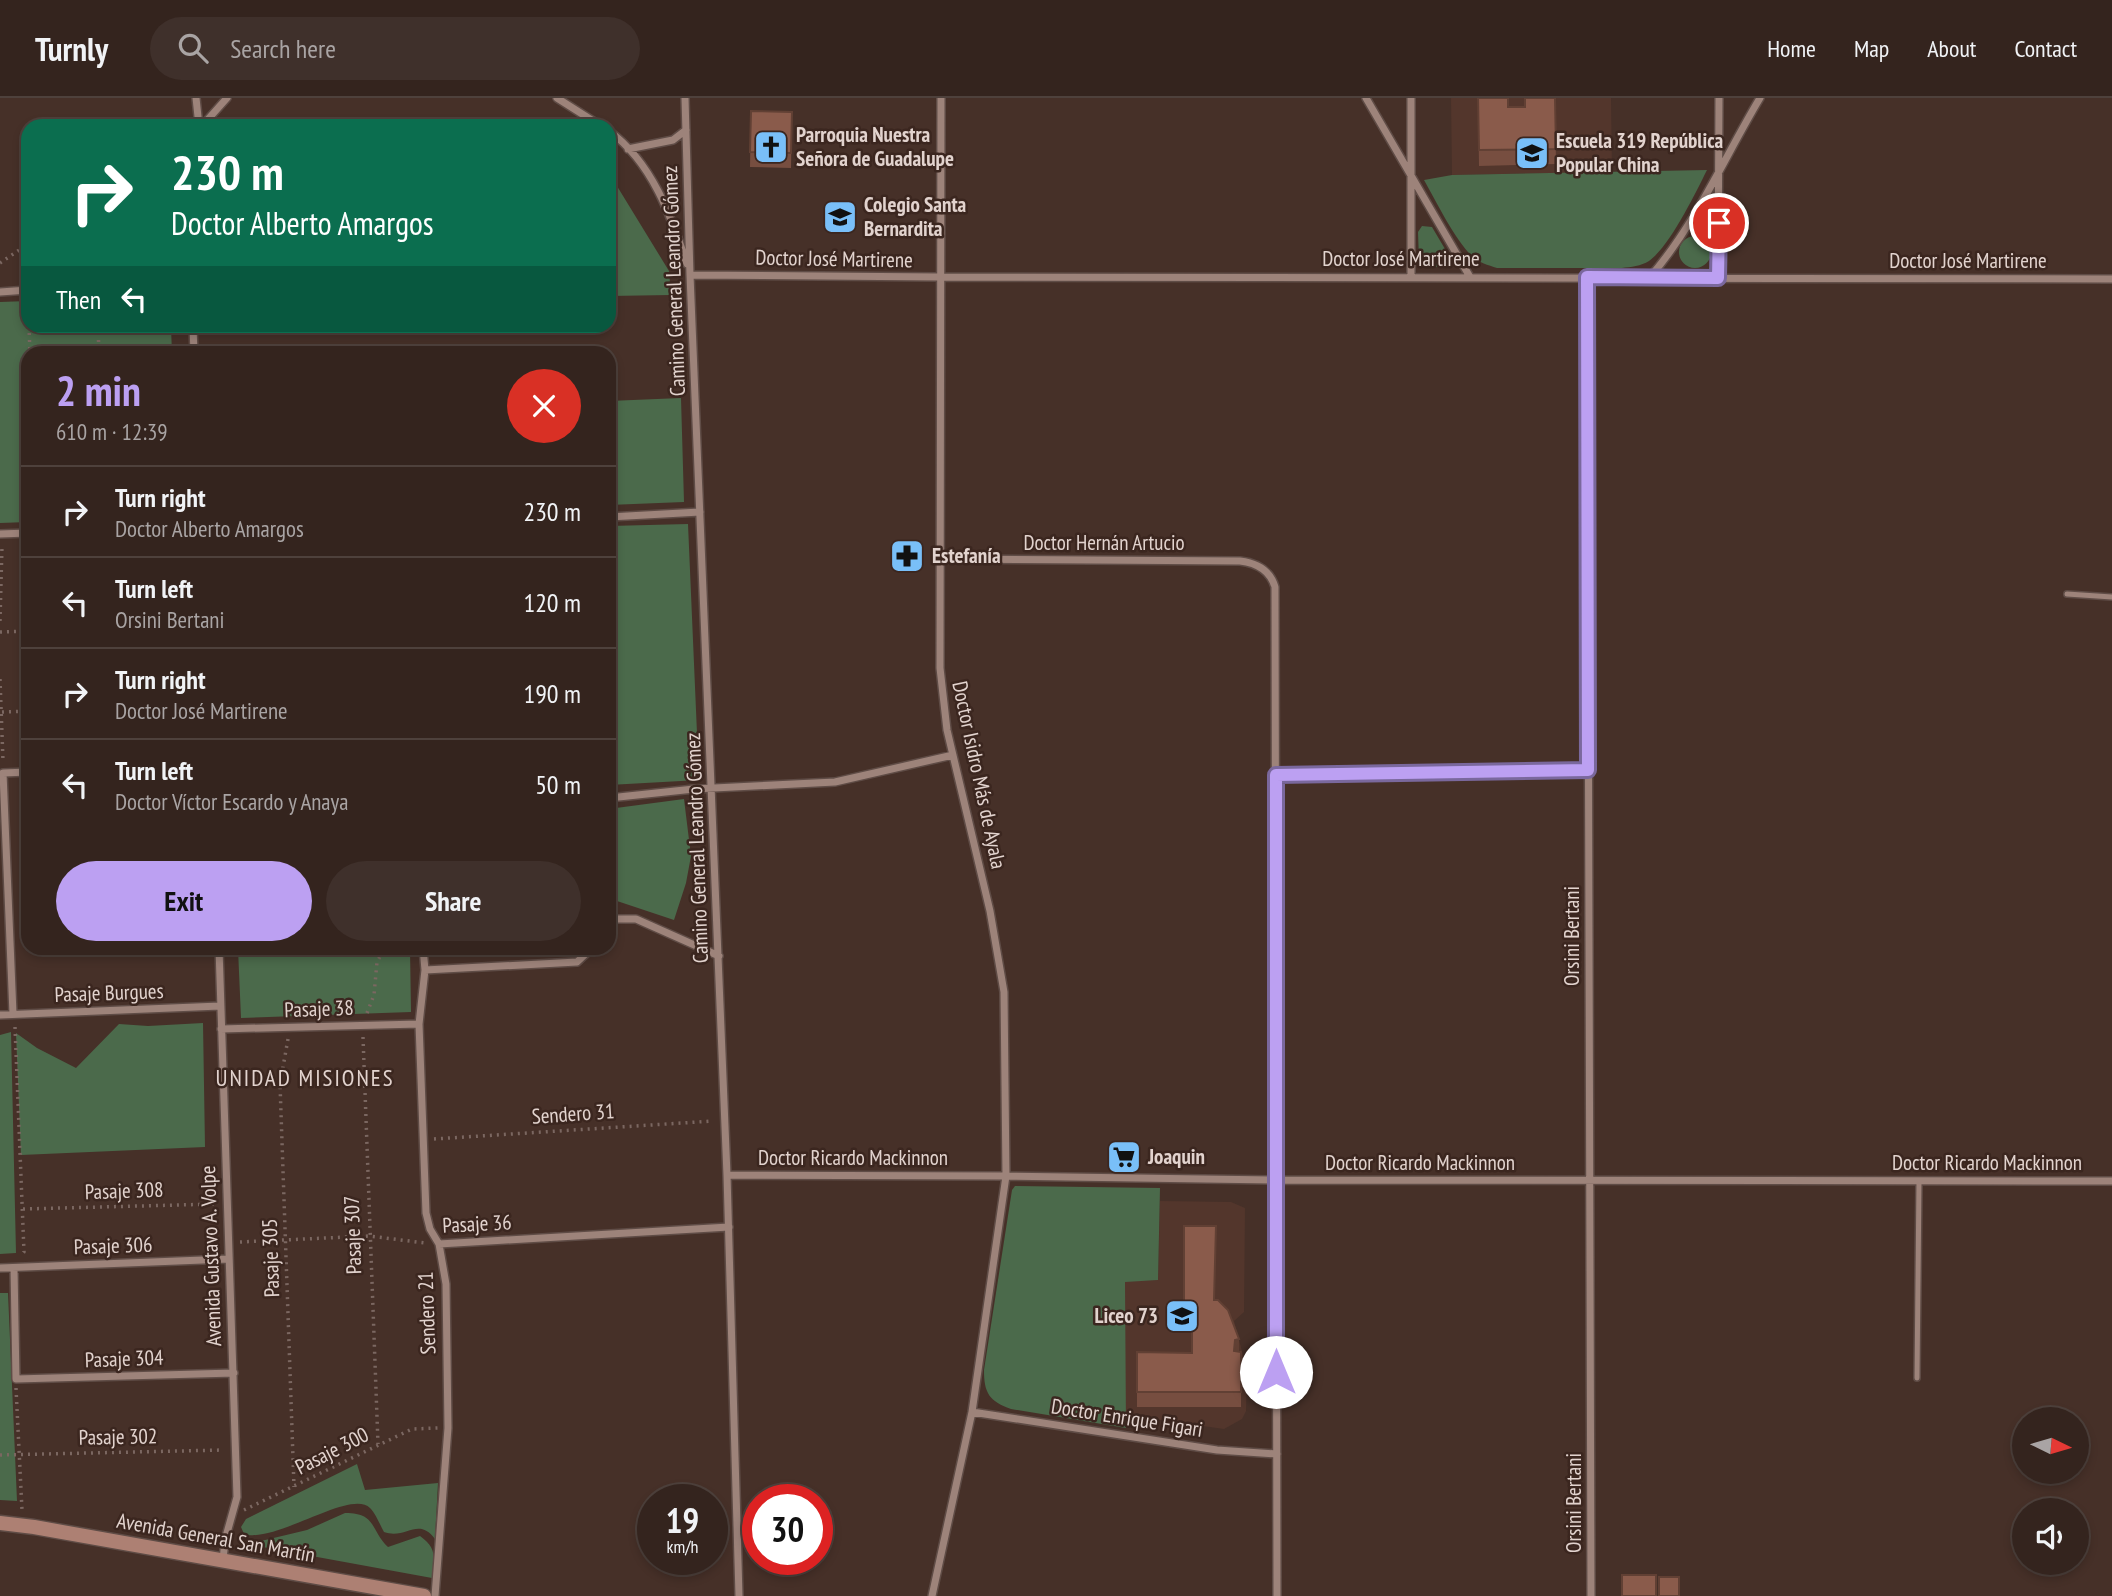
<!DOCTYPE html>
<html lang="en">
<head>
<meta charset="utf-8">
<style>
  body { margin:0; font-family:"PT Sans Narrow",sans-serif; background:#3f302b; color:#f1f3f6; height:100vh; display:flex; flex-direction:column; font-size:26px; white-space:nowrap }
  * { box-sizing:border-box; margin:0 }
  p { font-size:23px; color:#a9a4a4 }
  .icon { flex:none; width:38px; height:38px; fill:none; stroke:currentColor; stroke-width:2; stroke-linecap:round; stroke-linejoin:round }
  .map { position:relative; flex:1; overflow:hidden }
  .side { position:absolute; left:21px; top:248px; width:595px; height:609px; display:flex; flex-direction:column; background:#34241e; border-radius:21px; box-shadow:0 4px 10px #0003,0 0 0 2px #4e413c }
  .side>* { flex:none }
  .top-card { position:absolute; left:21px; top:21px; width:595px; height:214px; border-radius:21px; box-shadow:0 4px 10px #0003,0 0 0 2px #4e413c; background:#0b6e4f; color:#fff; overflow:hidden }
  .needle { width:46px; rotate:95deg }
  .buttons { position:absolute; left:2012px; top:1309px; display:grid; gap:14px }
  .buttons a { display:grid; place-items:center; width:77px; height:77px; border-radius:50%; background:#34241e; box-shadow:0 4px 10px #0003,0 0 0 2px #4e413c; font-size:35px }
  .speed { position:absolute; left:637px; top:1386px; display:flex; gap:14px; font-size:35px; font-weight:700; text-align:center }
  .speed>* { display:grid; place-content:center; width:91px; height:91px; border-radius:50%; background:#34241e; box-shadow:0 4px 10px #0003,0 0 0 2px #4e413c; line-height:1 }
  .speed small { font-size:18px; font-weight:400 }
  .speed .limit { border:10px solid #d22; background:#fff; color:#111 }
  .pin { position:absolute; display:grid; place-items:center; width:60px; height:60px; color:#fff; margin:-30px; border:4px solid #fff; border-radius:50%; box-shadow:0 2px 7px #0007 }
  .me { position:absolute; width:77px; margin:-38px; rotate:0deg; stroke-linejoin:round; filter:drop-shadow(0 0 5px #0008) }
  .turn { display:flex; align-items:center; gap:24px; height:147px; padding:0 35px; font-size:32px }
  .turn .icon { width:91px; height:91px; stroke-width:2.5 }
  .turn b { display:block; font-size:49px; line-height:60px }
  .then { display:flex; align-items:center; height:66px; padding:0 35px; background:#0003; gap:14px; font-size:26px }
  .round { display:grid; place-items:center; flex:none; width:74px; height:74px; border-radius:37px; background:#3f302b }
  .head { display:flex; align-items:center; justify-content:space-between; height:119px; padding:0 35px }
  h1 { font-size:42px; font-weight:600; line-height:52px; color:#bca0f2 }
  .button { display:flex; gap:14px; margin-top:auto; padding:14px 35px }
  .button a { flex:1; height:80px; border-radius:42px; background:#bca0f2; color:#111; font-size:28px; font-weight:600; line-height:80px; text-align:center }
  .button a+a { background:#3f302b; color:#f1f3f6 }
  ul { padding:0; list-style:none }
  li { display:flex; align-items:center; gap:21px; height:91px; padding:0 35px; border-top:2px solid #4e413c }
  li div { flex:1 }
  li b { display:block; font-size:26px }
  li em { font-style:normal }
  header { display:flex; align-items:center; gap:42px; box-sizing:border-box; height:98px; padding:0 35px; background:#34241e; border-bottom:2px solid #4e413c }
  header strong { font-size:33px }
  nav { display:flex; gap:38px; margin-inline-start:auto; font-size:24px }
  .search { width:490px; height:63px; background:#3f302b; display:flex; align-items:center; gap:18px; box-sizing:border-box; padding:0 24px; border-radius:38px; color:#a9a4a4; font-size:26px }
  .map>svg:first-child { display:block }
  .built { fill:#53362c }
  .green { fill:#4b6a4b }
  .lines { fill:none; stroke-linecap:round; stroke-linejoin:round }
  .service-casing { stroke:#5f4c46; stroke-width:8 }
  .minor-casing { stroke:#5f4c46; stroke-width:10 }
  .secondary-casing { stroke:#5f4c46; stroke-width:17 }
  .path { stroke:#7b6761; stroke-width:3.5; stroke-dasharray:2 5; stroke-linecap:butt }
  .service { stroke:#9d837a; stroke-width:5 }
  .minor { stroke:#9d837a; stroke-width:7 }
  .secondary { stroke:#ad8073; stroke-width:14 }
  .wall { fill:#774e40 }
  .shaded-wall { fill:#614034 }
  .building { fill:#8a5b4b; stroke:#614034; stroke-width:2 }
  .route-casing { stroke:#7a689d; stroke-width:18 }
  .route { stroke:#bca0f2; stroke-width:12 }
  .labels { text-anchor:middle; stroke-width:5; stroke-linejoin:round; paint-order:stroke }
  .poi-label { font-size:21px; font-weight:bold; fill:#e2d3ce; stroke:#3b261f; text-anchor:start }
  .street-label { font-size:21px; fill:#e2d3ce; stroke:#3b261f }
  .neighbourhood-label { font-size:23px; letter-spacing:2px; fill:#e2d3ce; stroke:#3b261f }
</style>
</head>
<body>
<header>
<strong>Turnly</strong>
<div class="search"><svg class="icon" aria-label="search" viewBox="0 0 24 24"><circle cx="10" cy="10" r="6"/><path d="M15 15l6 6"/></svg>Search here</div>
<nav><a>Home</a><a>Map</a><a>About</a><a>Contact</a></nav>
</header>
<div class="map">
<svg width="2112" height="1498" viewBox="0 0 2112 1498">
  <rect width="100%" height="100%" fill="#463028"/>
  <path class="built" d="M1451,0H1611L1612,74L1452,77Z
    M1160,1103L1231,1104L1245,1110L1244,1214L1234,1223L1247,1272L1246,1313L1242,1321L1224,1331L1125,1317V1183L1158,1182Z"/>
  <path class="green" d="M1707,72C1695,96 1670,148 1649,163C1641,168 1631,169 1622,170H1497C1488,167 1479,165 1472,158C1455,142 1436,103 1424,82L1452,77Z
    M609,75L669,173L671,197L609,198Z
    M1422,128L1432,129L1445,151L1444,162L1437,169H1426L1419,162L1418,134Z
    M1679 154a16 16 0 1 1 32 0a16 16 0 1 1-32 0Z
    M28,203V228H185L171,229L172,255L28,256V424L0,425V204Z
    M681,300L684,404L609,407V303Z
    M688,426L699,682L609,687V428Z
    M684,701L691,758L686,785L674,822L614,802L616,710Z
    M238,851H410L411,914L241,920Z
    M203,925L205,1049L21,1057L16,935L37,950L76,970L119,926L148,928Z
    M11,934L16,1155L0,1156V937Z
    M1015,1088L1160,1090L1158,1182L1125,1184L1126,1330L1011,1311C989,1303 984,1295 984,1272L1012,1092Z
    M0,1195H8L17,1403L0,1402Z
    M357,1366L365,1392L438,1385L435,1441C418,1418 406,1442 384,1434C380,1427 376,1416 370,1410C351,1390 275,1446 244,1436L241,1429L246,1421Z
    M345,1415C377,1415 370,1432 388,1449L420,1438C438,1451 434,1460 432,1480L257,1448L261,1443L307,1432Z"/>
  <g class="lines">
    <g class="service-casing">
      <path id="service" d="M2067,496L2112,499
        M1917,1280L1919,1083"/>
    </g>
    <g class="minor-casing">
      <path id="minor" d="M196,0L199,28
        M557,0L601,28
        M685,0L690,177L727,1077L739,1498
        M1366,0L1470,179
        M202,28L227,0
        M609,33C652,64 671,118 687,166
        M628,51L673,42L686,32
        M690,177L939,179L2112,181
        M1411,179V0
        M1587,179L1591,1498
        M1650,179C1696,126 1724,60 1760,0
        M1718,180L1719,0
        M0,194L28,192
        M193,228L194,256
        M609,419L700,414
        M0,436L28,435
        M939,461L1240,463C1257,465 1270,472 1275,489L1277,1498
        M1276,677L1588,672
        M609,700L694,691L835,684L953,657
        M609,821H636L719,858
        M219,850L237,1399L225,1442L223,1462
        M423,850L425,872L419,926L426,1115L430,1131L439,1146L446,1186L448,1330L435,1498
        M425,872L577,864L592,850
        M13,916L3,675L28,674
        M0,917L220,908
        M221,931L419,926
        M727,1077L1006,1078L1275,1082L2112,1083
        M439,1146L729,1129
        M0,1170L228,1161
        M14,1170L16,1281L234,1275
        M972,1314L1217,1352L1277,1356
        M932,1498L972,1314L1006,1078L1004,894L990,813L947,632L940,570L941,0"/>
    </g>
    <g class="secondary-casing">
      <path id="secondary" d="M0,1425L34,1429L424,1498"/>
    </g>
    <path class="path" d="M0,165L28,146
      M27,201L28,216
      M29,228L30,256
      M98,228L99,256
      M0,523L2,448
      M0,534L28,533
      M0,581L3,663
      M2,614L28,613
      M367,915L374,897L377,864L385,850
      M15,929L24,1154L21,1158
      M363,939L378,1346
      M288,941L280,986L294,1389
      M434,1041L713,1023
      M23,1111L217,1106
      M240,1144L369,1138L425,1145
      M16,1290L22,1412
      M0,1357L223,1352
      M244,1412L412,1331L438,1330"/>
    <use href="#service" class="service"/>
    <use href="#minor" class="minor"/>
    <use href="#secondary" class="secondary"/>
  </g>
  <path class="wall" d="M1478,0L1508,9H1525L1555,0L1556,66L1479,68Z
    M751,13L792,14L791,70L750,69Z
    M1184,1128L1214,1202L1239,1254H1241V1309H1137V1254L1192,1255V1227H1184Z"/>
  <path class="shaded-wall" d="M1239,1241V1256L1234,1253L1235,1242Z"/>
  <path class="building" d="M1478,0H1508V9H1525V0H1555L1556,51L1479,52Z
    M751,13L792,14L791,55L750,54Z
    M1184,1128H1216L1214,1202H1218L1228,1212L1239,1241L1235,1242L1234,1253L1241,1254V1294H1137V1254L1192,1255V1212H1184Z
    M1622,1477H1656V1498H1622Z
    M1659,1479H1679V1498H1659Z"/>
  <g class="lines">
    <g class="route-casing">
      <path id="route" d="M1276,1274V677L1588,672L1587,179L1718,180L1719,125"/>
    </g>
    <use href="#route" class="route"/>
  </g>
  <defs>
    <g id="church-square" transform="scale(1.75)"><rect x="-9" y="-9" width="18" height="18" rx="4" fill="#79bff8" stroke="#3b261f"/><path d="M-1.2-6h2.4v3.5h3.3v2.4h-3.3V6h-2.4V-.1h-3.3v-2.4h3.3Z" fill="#111"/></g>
    <g id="school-square" transform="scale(1.75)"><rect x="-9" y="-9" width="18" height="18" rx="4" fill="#79bff8" stroke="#3b261f"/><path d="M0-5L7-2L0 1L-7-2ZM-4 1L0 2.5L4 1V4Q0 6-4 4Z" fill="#111"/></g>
    <g id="pharmacy-square" transform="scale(1.75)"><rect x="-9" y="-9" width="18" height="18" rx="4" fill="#79bff8" stroke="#3b261f"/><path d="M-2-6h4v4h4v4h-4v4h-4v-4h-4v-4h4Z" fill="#111"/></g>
    <g id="supermarket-square" transform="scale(1.75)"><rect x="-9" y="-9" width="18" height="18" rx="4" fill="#79bff8" stroke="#3b261f"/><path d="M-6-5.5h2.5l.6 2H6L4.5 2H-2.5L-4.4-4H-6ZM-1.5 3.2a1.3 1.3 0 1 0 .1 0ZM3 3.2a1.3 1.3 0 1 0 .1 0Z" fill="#111"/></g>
  </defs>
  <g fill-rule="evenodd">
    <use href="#church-square" x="771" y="49"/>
    <use href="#school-square" x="1532" y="55"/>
    <use href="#school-square" x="840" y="119"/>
    <use href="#pharmacy-square" x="907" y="458"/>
    <use href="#supermarket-square" x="1124" y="1059"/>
    <use href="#school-square" x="1182" y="1218"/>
  </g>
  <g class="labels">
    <g class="poi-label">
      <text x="796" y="44">Parroquia Nuestra<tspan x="796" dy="24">Señora de Guadalupe</tspan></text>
      <text x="1556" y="50">Escuela 319 República<tspan x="1556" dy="24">Popular China</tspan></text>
      <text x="864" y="114">Colegio Santa<tspan x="864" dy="24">Bernardita</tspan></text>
      <text x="932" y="465">Estefanía</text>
      <text x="1148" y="1066">Joaquin</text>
      <text x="1158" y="1225" text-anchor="end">Liceo 73</text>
    </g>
    <g class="street-label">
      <text transform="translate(834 161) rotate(1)" y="7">Doctor José Martirene</text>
      <text x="1401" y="168">Doctor José Martirene</text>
      <text x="1968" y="170">Doctor José Martirene</text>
      <text transform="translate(674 183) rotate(-92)" y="7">Camino General Leandro Gómez</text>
      <text x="1104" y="452">Doctor Hernán Artucio</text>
      <text transform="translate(979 677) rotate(78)" y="7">Doctor Isidro Más de Ayala</text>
      <text transform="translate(697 750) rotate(-92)" y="7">Camino General Leandro Gómez</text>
      <text transform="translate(1572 838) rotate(-90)" y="7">Orsini Bertani</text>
      <text transform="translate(109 895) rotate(-2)" y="7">Pasaje Burgues</text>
      <text transform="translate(319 911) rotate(-2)" y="7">Pasaje 38</text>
      <text transform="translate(573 1016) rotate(-4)" y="7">Sendero 31</text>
      <text x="853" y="1067">Doctor Ricardo Mackinnon</text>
      <text x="1420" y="1072">Doctor Ricardo Mackinnon</text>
      <text x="1987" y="1072">Doctor Ricardo Mackinnon</text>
      <text transform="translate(124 1093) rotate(-2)" y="7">Pasaje 308</text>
      <text transform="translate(477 1126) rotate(-3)" y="7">Pasaje 36</text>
      <text transform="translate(353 1137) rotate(-92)" y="7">Pasaje 307</text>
      <text transform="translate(113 1148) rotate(-2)" y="7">Pasaje 306</text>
      <text transform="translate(211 1158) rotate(-92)" y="7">Avenida Gustavo A. Volpe</text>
      <text transform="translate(271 1160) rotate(-92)" y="7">Pasaje 305</text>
      <text transform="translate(427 1215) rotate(-92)" y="7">Sendero 21</text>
      <text transform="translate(124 1261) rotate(-2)" y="7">Pasaje 304</text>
      <text transform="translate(1127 1320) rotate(9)" y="7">Doctor Enrique Figari</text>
      <text transform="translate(118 1339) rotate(-1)" y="7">Pasaje 302</text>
      <text transform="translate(332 1353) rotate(-27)" y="7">Pasaje 300</text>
      <text transform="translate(1574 1405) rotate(-90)" y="7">Orsini Bertani</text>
      <text transform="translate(216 1440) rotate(10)" y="7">Avenida General San Martín</text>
    </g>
    <g class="neighbourhood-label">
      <text x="305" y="988">UNIDAD MISIONES</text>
    </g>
  </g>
</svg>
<div class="buttons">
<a><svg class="needle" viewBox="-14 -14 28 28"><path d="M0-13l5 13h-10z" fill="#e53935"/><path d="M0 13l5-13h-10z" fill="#a9a4a4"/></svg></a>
<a><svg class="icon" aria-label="sound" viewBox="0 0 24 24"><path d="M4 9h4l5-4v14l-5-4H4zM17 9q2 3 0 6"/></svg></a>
</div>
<div class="speed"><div>19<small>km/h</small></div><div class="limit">30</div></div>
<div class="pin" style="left:1719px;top:125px;background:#d93025"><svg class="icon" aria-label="arrive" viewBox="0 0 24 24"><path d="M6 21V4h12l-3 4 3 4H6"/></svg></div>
<svg class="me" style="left:1276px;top:1274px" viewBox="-20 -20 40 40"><circle r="19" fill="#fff"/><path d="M0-13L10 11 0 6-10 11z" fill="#bca0f2"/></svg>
<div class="top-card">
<div class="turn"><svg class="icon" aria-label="right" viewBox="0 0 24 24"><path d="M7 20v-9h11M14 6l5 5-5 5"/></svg><div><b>230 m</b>Doctor Alberto Amargos</div></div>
<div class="then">Then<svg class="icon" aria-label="left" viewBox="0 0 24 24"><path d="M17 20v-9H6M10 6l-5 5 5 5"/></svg></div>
</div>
<section class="side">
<div class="head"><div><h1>2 min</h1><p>610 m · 12:39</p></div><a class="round" style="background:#d93025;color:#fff"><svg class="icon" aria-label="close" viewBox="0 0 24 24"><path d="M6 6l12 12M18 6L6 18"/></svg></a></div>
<ul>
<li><svg class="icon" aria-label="right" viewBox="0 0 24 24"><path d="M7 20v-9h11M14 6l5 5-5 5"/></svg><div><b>Turn right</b><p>Doctor Alberto Amargos</p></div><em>230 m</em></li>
<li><svg class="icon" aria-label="left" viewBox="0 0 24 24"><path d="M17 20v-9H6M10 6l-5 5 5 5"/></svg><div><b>Turn left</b><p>Orsini Bertani</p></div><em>120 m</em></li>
<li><svg class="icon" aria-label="right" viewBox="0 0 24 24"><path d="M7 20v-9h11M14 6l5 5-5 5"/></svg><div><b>Turn right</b><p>Doctor José Martirene</p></div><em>190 m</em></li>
<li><svg class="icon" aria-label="left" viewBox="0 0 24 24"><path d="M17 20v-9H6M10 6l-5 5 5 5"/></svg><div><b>Turn left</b><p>Doctor Víctor Escardo y Anaya</p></div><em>50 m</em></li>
</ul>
<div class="button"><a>Exit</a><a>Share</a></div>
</section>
</div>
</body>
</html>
